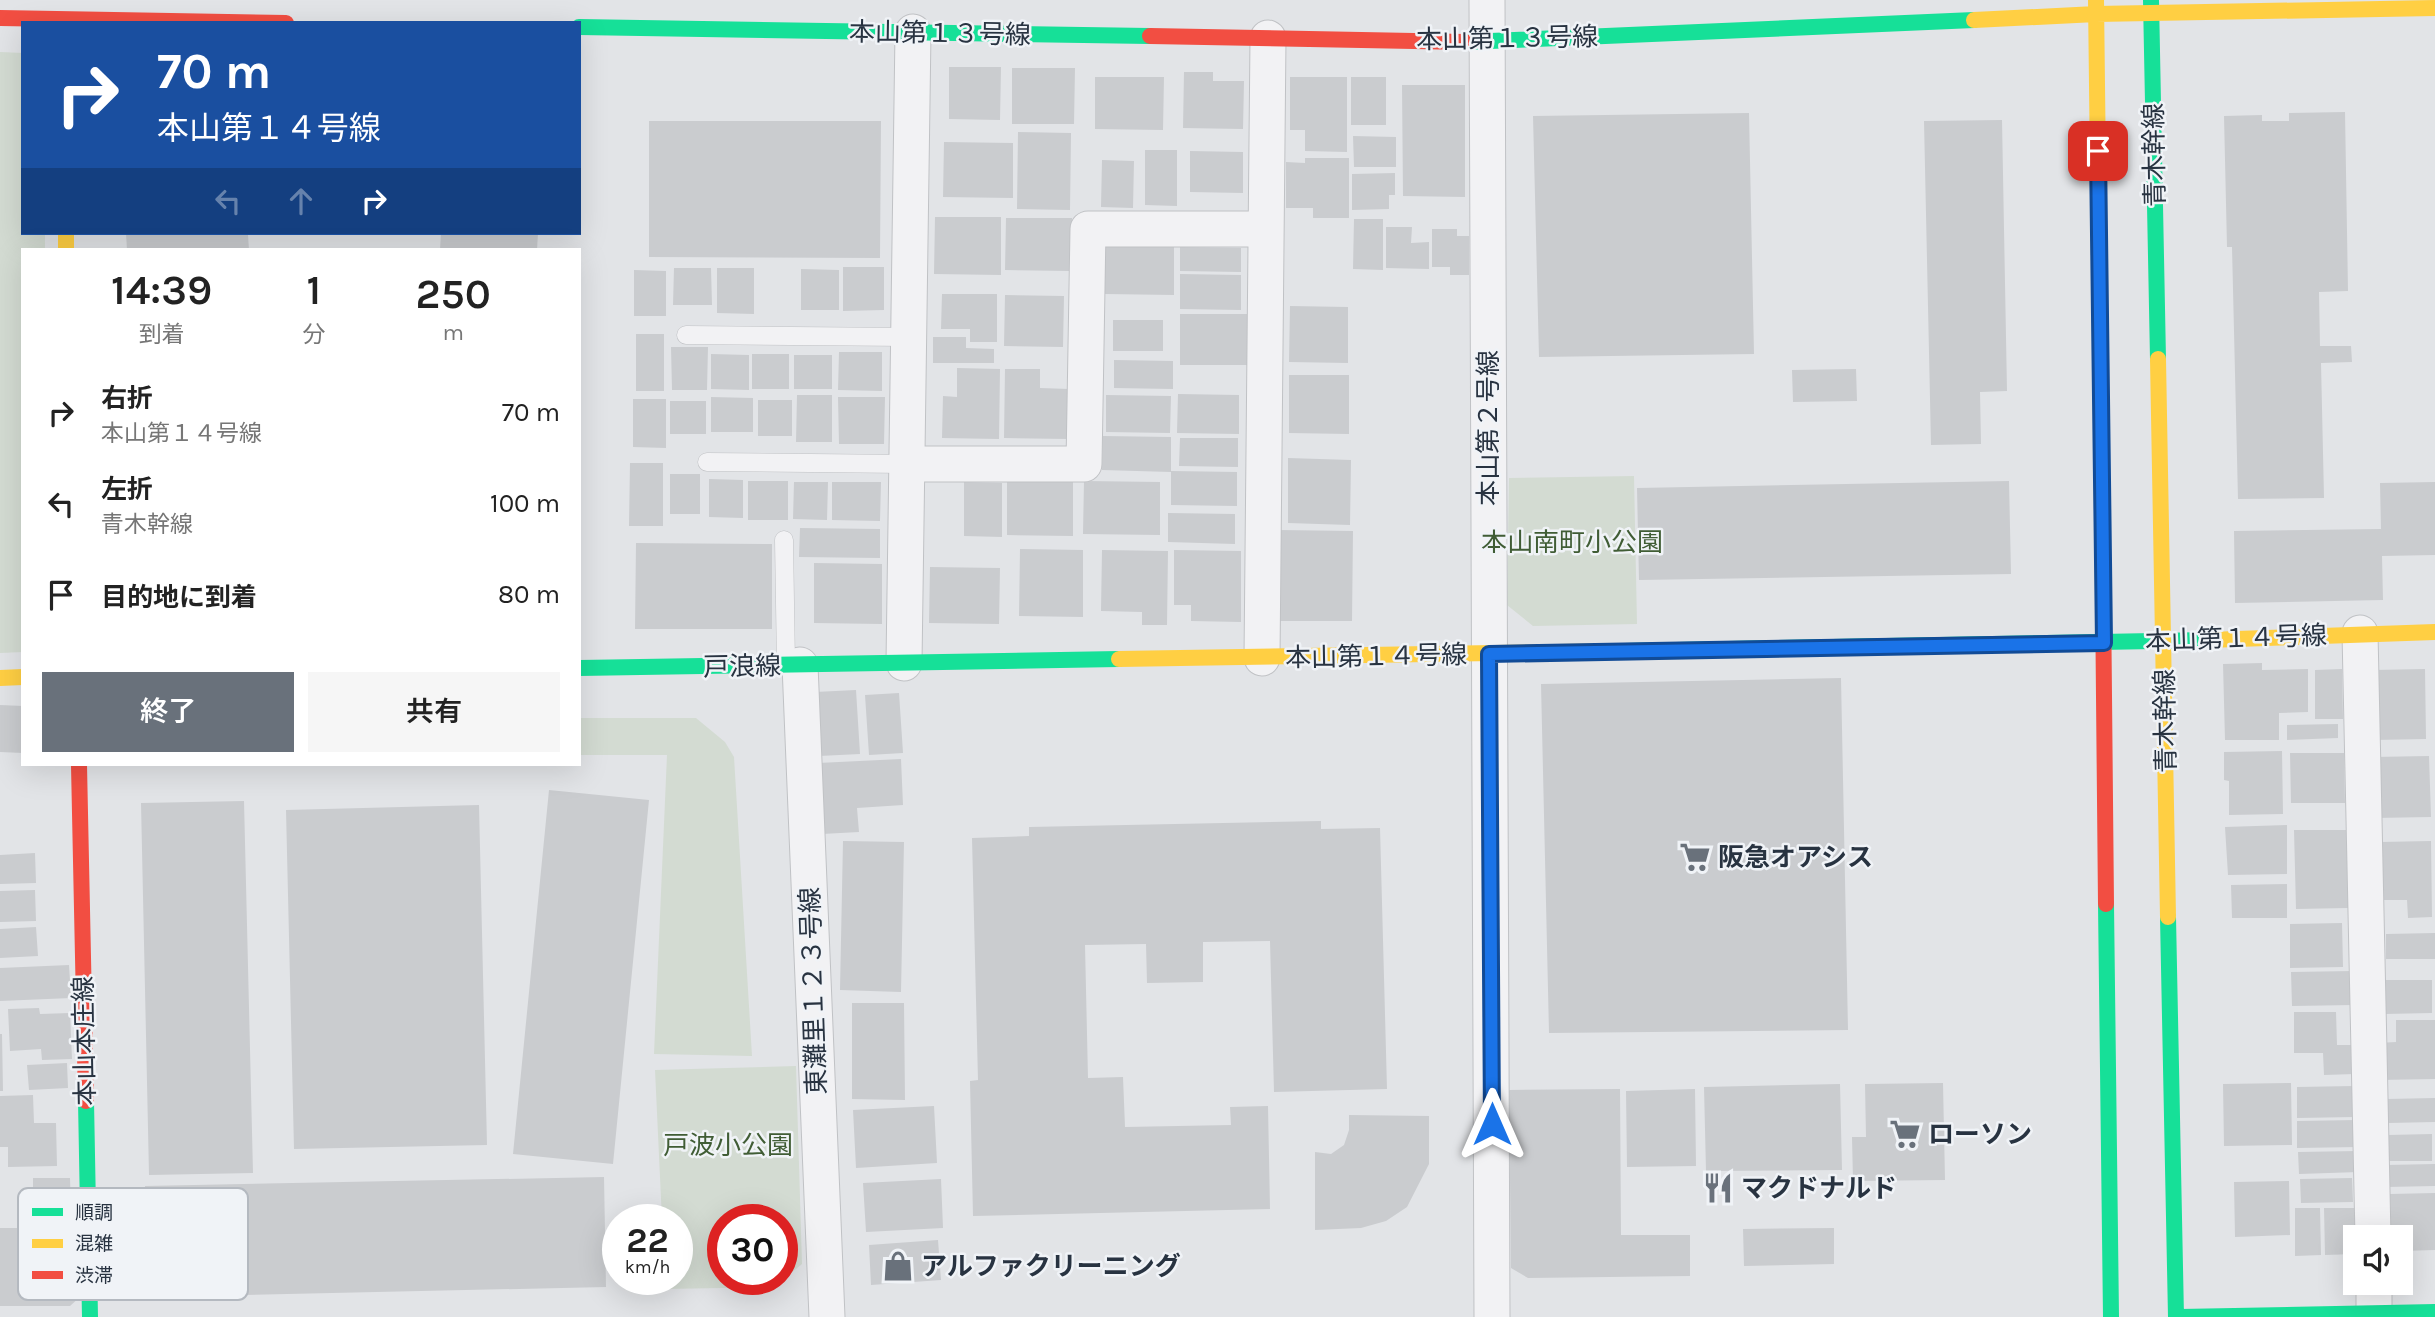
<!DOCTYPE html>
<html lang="ja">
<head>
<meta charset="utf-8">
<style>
  body { margin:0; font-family:Karla,"Noto Sans JP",sans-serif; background:#f6f6f6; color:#222; height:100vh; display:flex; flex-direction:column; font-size:26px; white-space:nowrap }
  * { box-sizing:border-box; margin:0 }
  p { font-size:23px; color:#767676 }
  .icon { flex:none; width:38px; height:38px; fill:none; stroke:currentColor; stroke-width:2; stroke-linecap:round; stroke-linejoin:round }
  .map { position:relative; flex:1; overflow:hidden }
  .panel { position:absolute; left:21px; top:248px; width:560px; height:518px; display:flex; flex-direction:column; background:#fff; border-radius:0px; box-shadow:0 7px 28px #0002 }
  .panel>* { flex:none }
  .top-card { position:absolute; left:21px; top:21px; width:560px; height:214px; border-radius:0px; box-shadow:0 7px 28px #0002; background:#1a4fa0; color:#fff; overflow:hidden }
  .fabs { position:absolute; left:2343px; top:1225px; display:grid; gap:14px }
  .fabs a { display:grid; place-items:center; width:70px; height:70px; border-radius:0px; background:#fff; box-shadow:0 7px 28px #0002; font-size:35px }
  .speed { position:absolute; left:602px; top:1204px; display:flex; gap:14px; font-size:35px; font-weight:700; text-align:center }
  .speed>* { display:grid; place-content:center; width:91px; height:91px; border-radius:50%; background:#fff; box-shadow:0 7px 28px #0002; line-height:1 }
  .speed small { font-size:18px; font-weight:400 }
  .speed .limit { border:10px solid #d22; background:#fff; color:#111 }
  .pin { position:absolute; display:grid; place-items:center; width:60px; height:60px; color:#fff; margin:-30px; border-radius:14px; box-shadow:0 4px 10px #0006 }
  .me { position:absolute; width:77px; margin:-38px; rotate:0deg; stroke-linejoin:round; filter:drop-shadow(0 0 5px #0008) }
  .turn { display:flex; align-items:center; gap:24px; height:147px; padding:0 21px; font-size:32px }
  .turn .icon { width:91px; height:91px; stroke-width:2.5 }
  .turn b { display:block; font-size:49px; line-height:60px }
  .lanes { display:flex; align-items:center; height:66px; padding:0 21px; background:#0003; justify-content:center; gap:35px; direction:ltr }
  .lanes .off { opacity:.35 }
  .eta { display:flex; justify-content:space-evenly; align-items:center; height:119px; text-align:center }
  .eta b { font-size:42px; font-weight:600; line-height:49px }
  .primary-button { display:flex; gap:14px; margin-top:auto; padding:14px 21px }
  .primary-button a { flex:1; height:80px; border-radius:0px; background:#69717b; color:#fff; font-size:28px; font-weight:600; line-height:80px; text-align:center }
  .primary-button a+a { background:#f6f6f6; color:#222 }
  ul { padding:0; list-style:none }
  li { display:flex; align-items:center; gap:21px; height:91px; padding:0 21px }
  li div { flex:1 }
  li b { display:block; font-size:26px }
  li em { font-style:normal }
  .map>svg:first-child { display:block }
  .green { fill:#d3dbd2; fill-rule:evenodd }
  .building { fill:#cacccf }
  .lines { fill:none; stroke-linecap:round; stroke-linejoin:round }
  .lane-casing { stroke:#c0c2c5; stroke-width:19 }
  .street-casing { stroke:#c0c2c5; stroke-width:37 }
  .lane { stroke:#f2f2f4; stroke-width:18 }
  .street { stroke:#f2f2f4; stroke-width:35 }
  .fast { stroke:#16e098; stroke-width:16 }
  .slow { stroke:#ffcf43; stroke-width:16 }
  .jam { stroke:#f24e42; stroke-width:16 }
  .route-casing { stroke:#114b97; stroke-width:18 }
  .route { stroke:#1a73e8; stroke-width:12 }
  .labels { text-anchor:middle; stroke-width:5; stroke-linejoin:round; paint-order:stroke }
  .street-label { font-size:26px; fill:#283341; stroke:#f0f3f7 }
  .park-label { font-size:26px; fill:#405d35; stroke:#f0f3f7 }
  .poi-label { font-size:26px; font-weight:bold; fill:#283341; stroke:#f0f3f7; text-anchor:start }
  .key { fill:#f0f3f7; stroke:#b4b9c0; stroke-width:2 }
  .key-label { font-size:19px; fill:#283341 }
</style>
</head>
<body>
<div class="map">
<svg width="2435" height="1317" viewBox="0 0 2435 1317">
  <rect width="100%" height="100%" fill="#e2e4e7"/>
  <path class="green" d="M0,52L23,53V233H45V250H23V652L0,653Z
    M1634,476L1637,624L1533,626L1507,605L1509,478Z
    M579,718H696L725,742L734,757L752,1056L654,1054L667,755H579Z
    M796,1066L802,1264L774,1287L665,1289L664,1279H677V1220H662L655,1070ZM723,1220H782V1279H723Z"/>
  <path class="building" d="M949,67H1001L1000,120L949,119Z
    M1012,68H1075L1074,124H1012Z
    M1184,72H1213V81H1244L1243,129L1183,128Z
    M1095,77H1164L1163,130L1095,129Z
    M1290,77H1347V152L1305,151V130H1290Z
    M1351,77H1386V125H1351Z
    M1402,85H1465V197L1403,196Z
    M2345,112L2348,291L2319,292L2320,346H2351L2352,362L2321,363L2324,498L2238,499L2232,247H2227L2224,116L2262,115V121H2289V113Z
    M1749,113L1754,354L1539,357L1533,116Z
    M2002,120L2007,391L1980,392L1981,444L1931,445L1924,121Z
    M649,121H881L880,258L649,257Z
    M1018,132L1071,133L1070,210L1017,209Z
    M1353,136L1396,137V167H1354Z
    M944,142L1013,143V198L943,197Z
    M1145,150H1177V206L1145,205Z
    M1190,151L1243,152V193L1190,192Z
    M1305,158H1349V218H1313V208H1286V162L1305,163Z
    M1102,160L1134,161L1133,208L1101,207Z
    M1395,173V195H1389V209L1352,210V174Z
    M935,217H1001V275L934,274Z
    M1006,218H1072L1071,271L1005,270Z
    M1354,219H1383V270L1353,269Z
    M1386,227H1412L1411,243L1429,242V269L1386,268Z
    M1432,229H1457V236H1469V275H1450V267H1432Z
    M126,233L248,235L249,250H127Z
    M441,233H538L537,250H440Z
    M1105,245H1174V295L1105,294Z
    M1180,247L1241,248V272L1180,271Z
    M843,267H884V310L843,311Z
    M674,268H711L712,305H673Z
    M717,268H754V314L717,313Z
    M801,269L839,270V310H801Z
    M634,270L666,271V316H634Z
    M1180,274L1241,275V310L1180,309Z
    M942,294H997V342H970V329H941Z
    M1005,295L1064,296L1063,347L1004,346Z
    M1290,306L1348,307V363L1289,362Z
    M1180,314H1247V365H1180Z
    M1113,320H1163V351H1113Z
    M636,334H664V391H636Z
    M933,337H966V348L994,349V363H933Z
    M671,347H708L707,390H672Z
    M839,352H882V391L838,390Z
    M711,354L749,355V390L711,389Z
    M752,354H789V389H752Z
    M794,355H832V389H794Z
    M1114,360L1173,361V389L1114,388Z
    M957,368L1000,369L999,439L942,438L943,396L957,397Z
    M1005,369H1040V388L1069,389L1068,439L1004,438Z
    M1856,369L1857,401L1793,402L1792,370Z
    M1289,375H1349V434L1289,433Z
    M1178,394L1239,395V434L1177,433Z
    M797,395H832V442H796Z
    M1106,395L1171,396L1170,433L1106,432Z
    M711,397L753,398V432H711Z
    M838,397H885L884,444H839Z
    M633,399H666V448L633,447Z
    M758,400H792V436H758Z
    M670,401H706V434H670Z
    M1103,436L1171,437V472L1102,470Z
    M1180,438H1238V467L1179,466Z
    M1288,458L1351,460L1350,525L1288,523Z
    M630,463H663V526H629Z
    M1171,471L1237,472V506L1171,505Z
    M670,474H700V514H670Z
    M709,479L743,480V518L709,517Z
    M748,481H788V520H748Z
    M1007,481L1073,482V536L1007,535Z
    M1084,481L1160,482V535L1083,534Z
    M2009,481L2011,574L1639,580L1637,488Z
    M794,482H828L827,520L793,519Z
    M832,482H881L880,521L832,520Z
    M964,482L1002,483V537L964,536Z
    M2435,482V555L2382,556L2383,600L2235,603L2234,531L2381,529L2380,483Z
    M1168,513L1235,514V544L1168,542Z
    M800,528L880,529V558L799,557Z
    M1278,530L1353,531L1352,621H1277Z
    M636,543L772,544V629H635Z
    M1020,549L1083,550V617L1019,616Z
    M1102,550L1168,551L1167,625H1142V612L1101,611Z
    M1174,550L1241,551V622L1191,621V605H1174Z
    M814,563L882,564V624L814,623Z
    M930,567L1000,568L999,624L929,623Z
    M2262,663V670L2308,669V712L2279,713V740H2225L2223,664Z
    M2342,669L2343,719H2315V670Z
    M2425,669L2426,739L2374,740L2373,670Z
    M1841,678L1848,1030L1549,1033L1541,684Z
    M856,690L860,754L819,756L815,692Z
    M899,693L903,753L869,755L865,695Z
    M0,705L23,706V753L0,752Z
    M2338,724V738L2287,740V725Z
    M2282,751L2283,814L2229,815V781L2224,780V752Z
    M2290,753H2344L2345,803H2291Z
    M2429,756L2431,817L2374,818L2373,757Z
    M901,759L903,805L857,808L859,832L822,834L818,763Z
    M549,790L649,800L613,1164L513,1154Z
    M244,801L253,1173L149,1175L141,803Z
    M479,805L487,1145L294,1149L286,810Z
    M1321,821V829L1380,828L1387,1089L1274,1092L1270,941L1203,942V982L1147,983L1146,944L1085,945L1088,1078L1123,1077L1125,1127L1231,1125L1230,1107L1268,1106L1270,1209L973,1216L970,1081L978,1080L972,838L1029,836V827Z
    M2287,825V874L2228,875L2225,827Z
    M2294,830H2347L2348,908L2296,909Z
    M843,841L904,842L901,992L840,990Z
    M2431,841L2432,917L2408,918L2407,900H2381L2380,842Z
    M35,853L36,883L0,884V855Z
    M2287,884V918H2232L2231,885Z
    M35,890L36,921L0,922V891Z
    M2342,923L2343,967L2290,968V924Z
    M36,927L38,956L0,958V929Z
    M2435,933V959H2386V934Z
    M69,965L71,998L0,1001V968Z
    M2353,971V1005L2292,1006L2291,972Z
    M2382,980H2432V1013L2384,1014Z
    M852,1003H904L905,1100L852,1099Z
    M39,1008L40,1014L70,1013L72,1059L42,1060L41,1049L10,1051L8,1009Z
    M2294,1012H2336L2337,1045H2354L2355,1074L2324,1075L2323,1053H2294Z
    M2396,1020H2435V1079L2378,1080V1043L2396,1042Z
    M0,1034H2L3,1091H0Z
    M67,1063L68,1088L29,1090L27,1065Z
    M1943,1083L1945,1180L1853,1181L1852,1137H1866L1865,1084Z
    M2291,1083L2292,1145L2224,1146L2223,1084Z
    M1840,1084L1842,1170L1706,1171L1704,1087Z
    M2354,1086L2355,1117L2297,1118V1087Z
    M1620,1089L1621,1235H1690V1276L1528,1278L1511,1268L1509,1090Z
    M1695,1089L1696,1166L1627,1167L1626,1091Z
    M33,1095L34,1123H56L57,1166L8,1167V1147H0V1096Z
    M2435,1098V1122L2388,1123L2387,1099Z
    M934,1106L937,1163L856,1168L853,1110Z
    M1349,1115L1429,1116V1164L1407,1207L1386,1221L1361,1228L1315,1230V1152L1331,1154L1344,1145L1349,1130Z
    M2357,1120L2358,1147L2297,1148V1121Z
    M2432,1134V1161H2388V1135Z
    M2358,1151L2359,1172L2299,1174L2298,1152Z
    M2435,1164V1186L2386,1187V1165Z
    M604,1177L606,1287L148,1297L145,1186Z
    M33,1178H70L71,1213H33Z
    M2352,1178L2353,1202L2301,1203L2300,1179Z
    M941,1179L943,1228L866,1232L863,1183Z
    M2289,1181L2290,1235L2235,1237L2234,1182Z
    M2435,1193V1250L2401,1251V1237H2391L2390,1194Z
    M2295,1208H2320L2321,1255L2295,1256Z
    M2324,1208H2355L2356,1254L2325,1255Z
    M0,1228H80L81,1296L70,1306H0Z
    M1834,1228V1264L1744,1266L1743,1229Z
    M938,1240L941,1280L871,1285L869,1245Z"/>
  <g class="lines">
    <g class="lane-casing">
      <path id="lane" d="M686,335L909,337
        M707,462L907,464
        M784,540L786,665"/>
    </g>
    <g class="street-casing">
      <path id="street" d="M1487,0L1492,1317
        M907,464H1084L1088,229H1266
        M2360,633L2373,1237
        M1262,658L1268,38
        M904,663L913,32
        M800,665L827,1317
        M2374,1283V1313"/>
    </g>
    <use href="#lane" class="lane"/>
    <use href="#street" class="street"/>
    <path class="fast" d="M2151,0L2158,359
      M579,27L1150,36
      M1466,42L1974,20
      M1625,651L2208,640
      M579,668L1119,659
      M2106,904L2111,1317
      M2168,917L2176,1317
      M86,1101L90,1317
      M2180,1317L2435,1312"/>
    <path class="slow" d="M2096,0L2103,592
      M1974,20L2096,14L2435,8
      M66,233V250
      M2158,359L2168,917
      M2208,640L2435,632
      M1119,659L1625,651
      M0,678L23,677"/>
    <path class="jam" d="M0,18L286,23
      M1150,36L1466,42
      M2103,592L2106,904
      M79,765L86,1101"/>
  </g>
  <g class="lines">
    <g class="route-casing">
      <path id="route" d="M1492,1124L1489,654L2104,643L2098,151"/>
    </g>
    <use href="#route" class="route"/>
  </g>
  <defs>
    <g id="supermarket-bare" transform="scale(2.415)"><path d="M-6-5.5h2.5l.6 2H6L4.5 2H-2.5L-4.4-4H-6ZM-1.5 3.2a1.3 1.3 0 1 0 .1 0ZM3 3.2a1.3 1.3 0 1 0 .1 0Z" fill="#69717b" stroke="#f0f3f7" stroke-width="2.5" paint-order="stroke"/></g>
    <g id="restaurant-bare" transform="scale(2.415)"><path d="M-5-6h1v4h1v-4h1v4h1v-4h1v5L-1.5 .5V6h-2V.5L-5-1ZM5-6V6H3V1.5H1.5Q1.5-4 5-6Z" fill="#69717b" stroke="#f0f3f7" stroke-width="2.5" paint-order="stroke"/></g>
    <g id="shop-bare" transform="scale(2.415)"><path d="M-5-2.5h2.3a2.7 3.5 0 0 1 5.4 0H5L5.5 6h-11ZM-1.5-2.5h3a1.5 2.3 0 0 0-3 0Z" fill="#69717b" stroke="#f0f3f7" stroke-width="2.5" paint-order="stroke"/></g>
  </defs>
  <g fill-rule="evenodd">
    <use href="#supermarket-bare" x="1695" y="857"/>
    <use href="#supermarket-bare" x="1905" y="1134"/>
    <use href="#restaurant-bare" x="1718" y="1188"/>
    <use href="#shop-bare" x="898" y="1266"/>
  </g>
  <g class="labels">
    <g class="street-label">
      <text transform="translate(940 33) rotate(1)" y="9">本山第１３号線</text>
      <text transform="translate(1507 38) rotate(-1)" y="9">本山第１３号線</text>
      <text transform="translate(2154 155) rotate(-91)" y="9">青木幹線</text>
      <text transform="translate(1488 428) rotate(-90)" y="9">本山第２号線</text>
      <text transform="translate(2236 638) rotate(-2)" y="9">本山第１４号線</text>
      <text transform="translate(1376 656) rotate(-1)" y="9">本山第１４号線</text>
      <text transform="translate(742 666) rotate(-1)" y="9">戸浪線</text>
      <text transform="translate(2165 721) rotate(-91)" y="9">青木幹線</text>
      <text transform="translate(813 991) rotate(-92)" y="9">東灘里１２３号線</text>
      <text transform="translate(84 1041) rotate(-91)" y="9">本山本庄線</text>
    </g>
    <g class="park-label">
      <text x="1572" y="551">本山南町小公園</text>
      <text x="728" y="1154">戸波小公園</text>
    </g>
    <g class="poi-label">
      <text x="1718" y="866">阪急オアシス</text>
      <text x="1928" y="1143">ローソン</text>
      <text x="1741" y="1197">マクドナルド</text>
      <text x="921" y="1275">アルファクリーニング</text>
    </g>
  </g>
  <rect x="18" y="1188" width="230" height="112" rx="10" class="key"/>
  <rect x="32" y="1208" width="31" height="8" fill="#16e098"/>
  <rect x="32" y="1239" width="31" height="9" fill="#ffcf43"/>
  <rect x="32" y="1271" width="31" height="8" fill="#f24e42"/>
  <g class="key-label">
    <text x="75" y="1219">順調</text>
    <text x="75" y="1250">混雑</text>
    <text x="75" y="1282">渋滞</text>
  </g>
</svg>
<div class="fabs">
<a><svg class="icon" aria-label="sound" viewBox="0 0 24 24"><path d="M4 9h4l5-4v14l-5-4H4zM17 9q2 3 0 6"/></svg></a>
</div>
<div class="speed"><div>22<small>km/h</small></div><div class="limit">30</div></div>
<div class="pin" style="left:2098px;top:151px;background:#d93025"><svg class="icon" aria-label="arrive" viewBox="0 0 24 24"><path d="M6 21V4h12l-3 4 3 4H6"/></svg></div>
<svg class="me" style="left:1492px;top:1124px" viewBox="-20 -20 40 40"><path d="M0-17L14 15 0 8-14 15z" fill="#1a73e8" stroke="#fff" stroke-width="4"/></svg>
<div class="top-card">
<div class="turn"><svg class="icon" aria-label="right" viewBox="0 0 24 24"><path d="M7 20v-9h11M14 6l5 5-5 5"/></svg><div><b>70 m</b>本山第１４号線</div></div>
<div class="lanes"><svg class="icon off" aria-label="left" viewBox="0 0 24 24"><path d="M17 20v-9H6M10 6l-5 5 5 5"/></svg><svg class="icon off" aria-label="ahead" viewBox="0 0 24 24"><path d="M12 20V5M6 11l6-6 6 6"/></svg><svg class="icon" aria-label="right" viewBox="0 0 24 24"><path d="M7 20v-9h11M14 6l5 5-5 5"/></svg></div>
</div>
<section class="panel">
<div class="eta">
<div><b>14:39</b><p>到着</p></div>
<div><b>1</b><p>分</p></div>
<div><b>250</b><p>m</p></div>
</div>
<ul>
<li><svg class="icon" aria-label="right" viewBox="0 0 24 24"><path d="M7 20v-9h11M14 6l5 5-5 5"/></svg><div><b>右折</b><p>本山第１４号線</p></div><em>70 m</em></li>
<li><svg class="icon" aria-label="left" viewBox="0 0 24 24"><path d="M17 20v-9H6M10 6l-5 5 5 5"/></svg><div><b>左折</b><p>青木幹線</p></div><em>100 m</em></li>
<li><svg class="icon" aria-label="arrive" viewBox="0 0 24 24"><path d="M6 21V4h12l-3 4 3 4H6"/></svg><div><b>目的地に到着</b></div><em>80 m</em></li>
</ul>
<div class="primary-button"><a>終了</a><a>共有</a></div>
</section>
</div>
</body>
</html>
